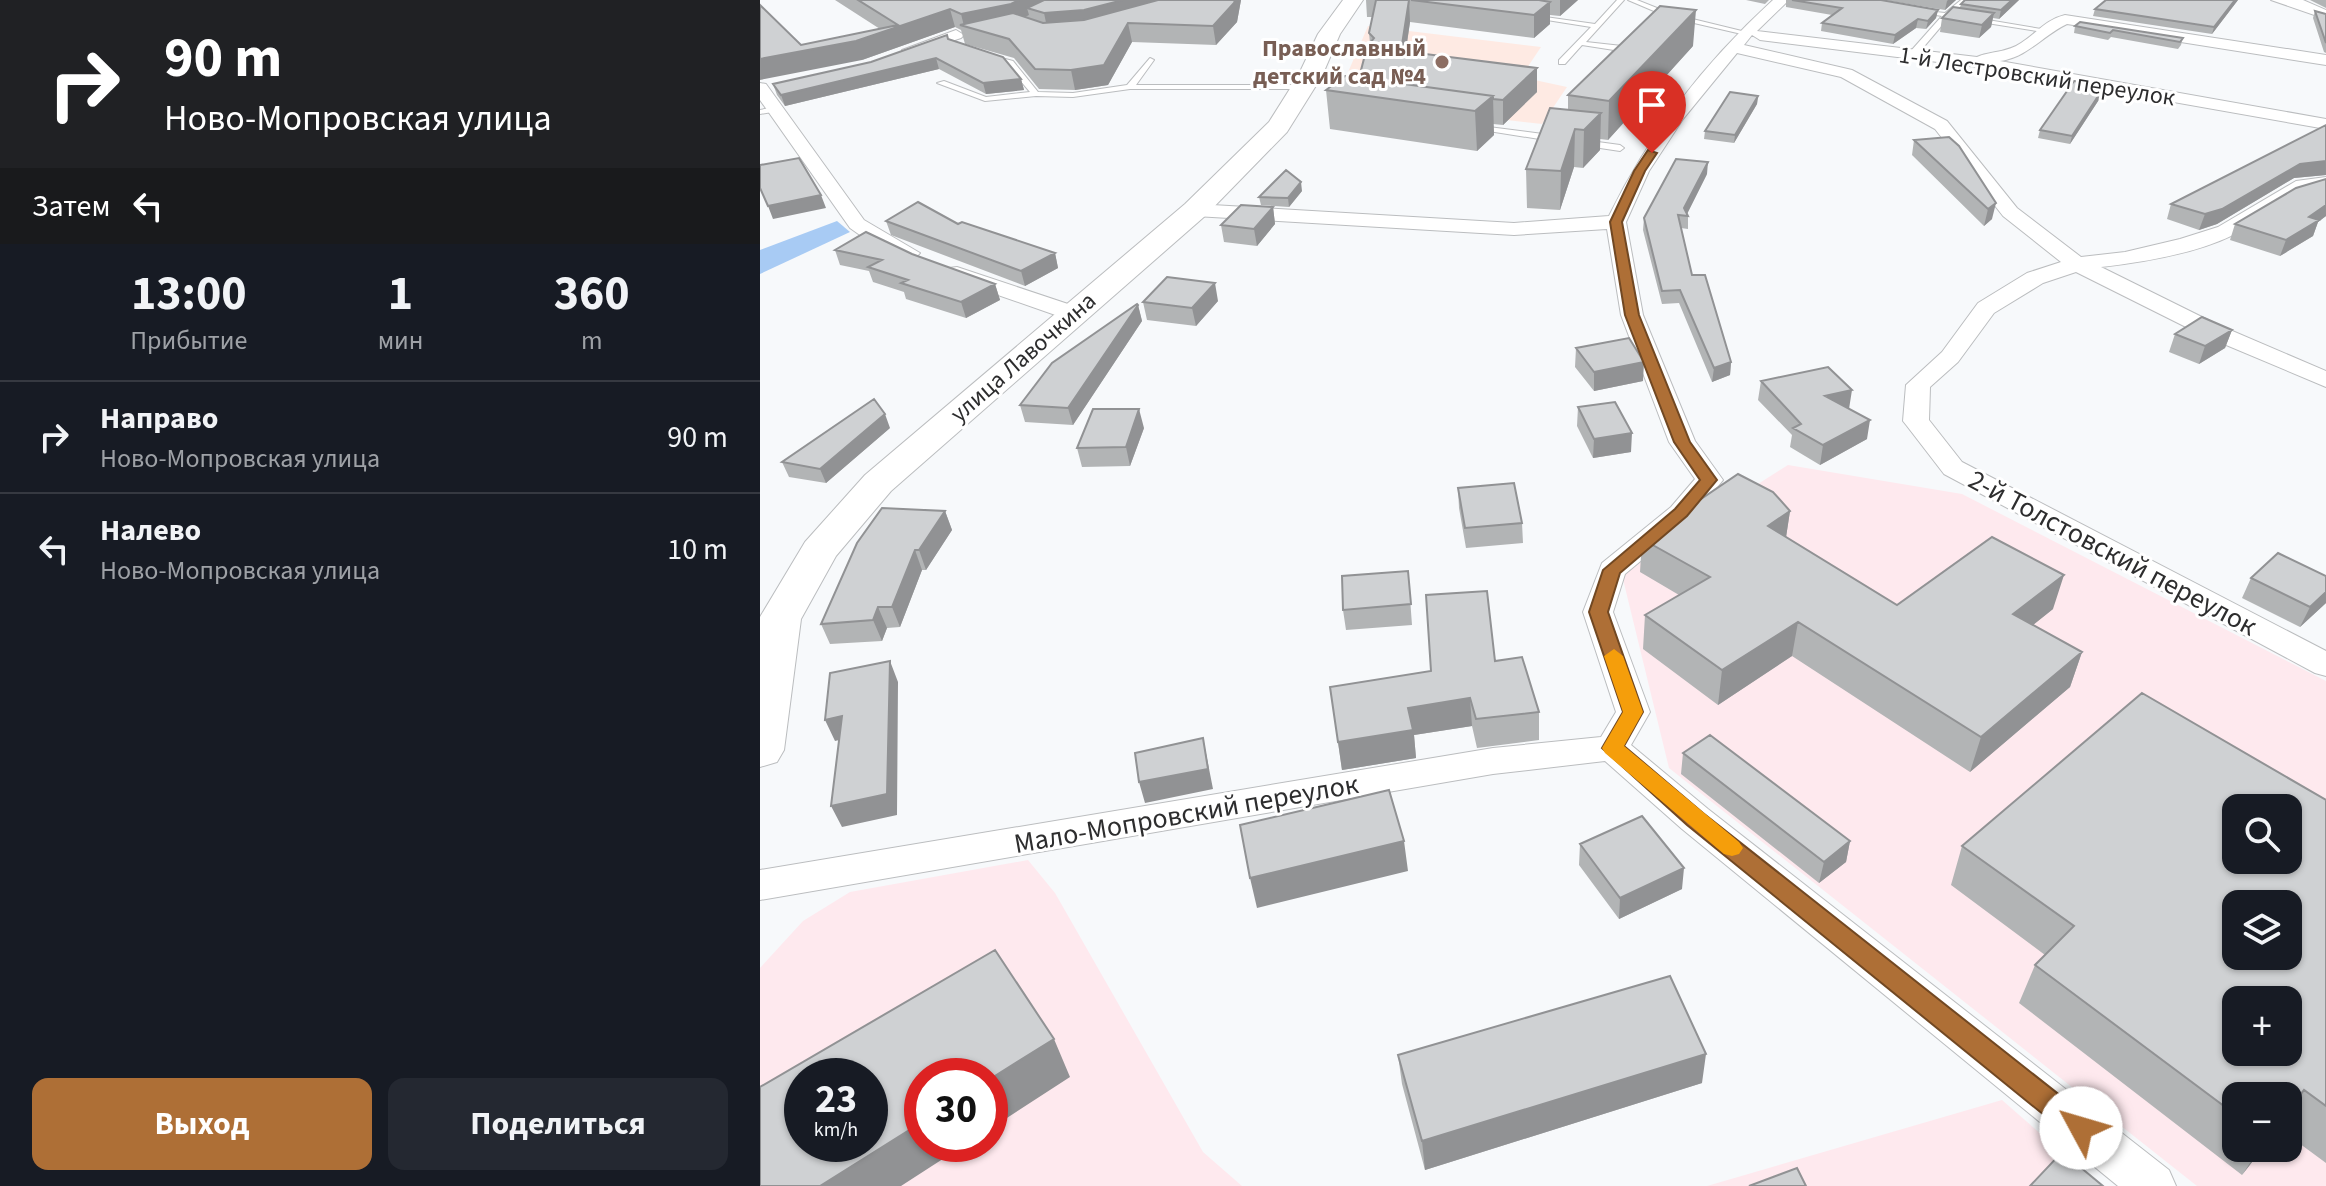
<!DOCTYPE html>
<html lang="ru">
<head>
<meta charset="utf-8">
<style>
  body { margin:0; font-family:"Source Sans 3",sans-serif; background:#242831; color:#f1f3f6; height:100vh; display:flex; flex-direction:column; font-size:30px; white-space:nowrap }
  * { box-sizing:border-box; margin:0 }
  p { font-size:26px; color:#9ea1a6 }
  .icon { flex:none; width:44px; height:44px; fill:none; stroke:currentColor; stroke-width:2; stroke-linecap:round; stroke-linejoin:round }
  .map { position:relative; flex:1; overflow:hidden }
  .sheet { display:flex; flex-direction:column; background:#171b24; width:760px }
  .sheet>* { flex:none }
  .banner { background:#202124; color:#fff; overflow:hidden }
  .fabs { position:absolute; left:1462px; top:794px; display:grid; gap:16px }
  .fabs a { display:grid; place-items:center; width:80px; height:80px; border-radius:16px; background:#171b24; box-shadow:0 2px 6px #0004; font-size:40px }
  .speed { position:absolute; left:24px; top:1058px; display:flex; gap:16px; font-size:40px; font-weight:700; text-align:center }
  .speed>* { display:grid; place-content:center; width:104px; height:104px; border-radius:50%; background:#171b24; box-shadow:0 2px 6px #0004; line-height:1 }
  .speed small { font-size:20px; font-weight:400 }
  .speed .limit { border:12px solid #d22; background:#fff; color:#111 }
  .pin { position:absolute; display:grid; place-items:center; width:68px; height:68px; color:#fff; margin:-82px -34px; border-radius:50% 50% 50% 0; rotate:-45deg; box-shadow:0 0 8px #0007 }
  .pin .icon { rotate:45deg }
  .me { position:absolute; width:88px; margin:-44px; rotate:309deg; stroke-linejoin:round; filter:drop-shadow(0 0 6px #0008) }
  .turn { display:flex; align-items:center; gap:28px; height:168px; padding:0 32px; font-size:36px }
  .turn .icon { width:104px; height:104px; stroke-width:2.5 }
  .turn b { display:block; font-size:56px; line-height:68px }
  .then { display:flex; align-items:center; height:76px; padding:0 32px; background:#0003; gap:16px; font-size:30px }
  .eta { display:flex; justify-content:space-evenly; align-items:center; height:136px; text-align:center }
  .eta b { font-size:48px; font-weight:700; line-height:56px }
  .primary-button { display:flex; gap:16px; margin-top:auto; padding:16px 32px }
  .primary-button a { flex:1; height:92px; border-radius:16px; background:#ae6f36; color:#fff; font-size:32px; font-weight:700; line-height:92px; text-align:center }
  .primary-button a+a { background:#242831; color:#f1f3f6 }
  ul { padding:0; list-style:none }
  li { display:flex; align-items:center; gap:24px; height:112px; padding:0 32px; border-top:2px solid #363941 }
  li div { flex:1 }
  li b { display:block; font-size:30px }
  li em { font-style:normal }
  main { display:flex; flex:1; min-height:0 }
  .map>svg:first-child { display:block }
  .industrial { fill:#fee9ee; fill-rule:evenodd }
  .education { fill:#feeae3 }
  .forest { fill:#a8cbf4 }
  .lines { fill:none; stroke-linecap:round; stroke-linejoin:round }
  .service-casing { stroke:#bbbdbf; stroke-width:2 }
  .minor-casing { stroke:#bbbdbf; stroke-width:2 }
  .secondary-casing { stroke:#bbbdbf; stroke-width:2 }
  .service { fill:#fff; fill-rule:evenodd }
  .minor { fill:#fff; fill-rule:evenodd }
  .secondary { fill:#fff; fill-rule:evenodd }
  .wall { fill:#b2b4b5 }
  .shaded-wall { fill:#919294 }
  .building { fill:#cfd1d3; stroke:#919294; stroke-width:2; fill-rule:evenodd }
  .route { fill:#ae6f36; stroke:#714823; stroke-width:2 }
  .slow { fill:#f59e0b }
  .education-dot { fill:#8d6e63; stroke:#fff; stroke-width:3 }
  .labels { text-anchor:middle; stroke-width:6; stroke-linejoin:round; paint-order:stroke }
  .far-education-label { font-size:24px; font-weight:bold; fill:#785e54; stroke:#fff; text-anchor:end }
  .far-street-label { font-size:24px; fill:#2d2d2e; stroke:#fff }
  .street-label { font-size:28px; fill:#2d2d2e; stroke:#fff }
</style>
</head>
<body>
<main>
<section class="sheet">
<div class="banner">
<div class="turn"><svg class="icon" aria-label="right" viewBox="0 0 24 24"><path d="M7 20v-9h11M14 6l5 5-5 5"/></svg><div><b>90 m</b>Ново-Мопровская улица</div></div>
<div class="then">Затем<svg class="icon" aria-label="left" viewBox="0 0 24 24"><path d="M17 20v-9H6M10 6l-5 5 5 5"/></svg></div>
</div>
<div class="eta">
<div><b>13:00</b><p>Прибытие</p></div>
<div><b>1</b><p>мин</p></div>
<div><b>360</b><p>m</p></div>
</div>
<ul>
<li><svg class="icon" aria-label="right" viewBox="0 0 24 24"><path d="M7 20v-9h11M14 6l5 5-5 5"/></svg><div><b>Направо</b><p>Ново-Мопровская улица</p></div><em>90 m</em></li>
<li><svg class="icon" aria-label="left" viewBox="0 0 24 24"><path d="M17 20v-9H6M10 6l-5 5 5 5"/></svg><div><b>Налево</b><p>Ново-Мопровская улица</p></div><em>10 m</em></li>
</ul>
<div class="primary-button"><a>Выход</a><a>Поделиться</a></div>
</section>
<div class="map">
<svg width="1566" height="1186" viewBox="0 0 1566 1186">
  <rect width="100%" height="100%" fill="#f7f9fb"/>
  <path class="industrial" d="M1028,465L1202,494L1566,681V1186H1437L909,768L861,571ZM1476,808H1528V860H1476ZM1476,904H1528V956H1476ZM1476,1000H1528V1052H1476ZM1476,1096H1528V1148H1476Z
    M268,860L295,893L443,1152L482,1186H0V968L43,921L90,892ZM42,1076H110V1144H42ZM162,1076H230V1144H162Z
    M1242,1100L1340,1186H947Z"/>
  <path class="education" d="M608,26L781,47L761,77L807,87L782,124L576,100Z"/>
  <path class="forest" d="M77,221L90,232L0,274V250Z"/>
  <g class="lines">
    <g class="service-casing">
      <path id="service" d="M857,0H864L826,42L862,46V50L849,63L845,61L854,50L822,45L805,64H799V60L831,27L768,17L771,15L835,24Z
        M868,0H877L912,14L990,33L986,35L908,17Z
        M1201,0H1208L1192,14L1287,30L1283,32L1189,17L1156,56H1150V52L1182,16L1158,12V10L1185,13Z
        M230,55L253,61L278,92L313,93L367,85L390,58L394,60L376,85H544L548,87L544,89H370L313,97L276,96L225,101L177,83L184,81L226,97L270,92L247,65L227,59V55Z
        M15,107H18V111L0,114V110Z
        M713,125L798,136L802,139L798,142L716,129H713Z
        M823,140L860,145L864,148L860,151L820,145V141Z"/>
    </g>
    <g class="minor-casing">
      <path id="minor" d="M1013,0H1029L997,31L1217,57C1230,51 1247,53 1261,43C1277,33 1285,20 1305,15L1566,55V65L1307,24C1282,36 1268,57 1240,61L1566,119V129L1210,66L1000,40L992,35L984,45L1092,70L1187,121L1257,208L1321,257L1365,252L1420,239L1458,227L1536,181L1566,177V189C1531,192 1504,220 1473,235C1434,254 1384,262 1341,267L1456,324L1566,371V387L1440,334L1316,272L1283,283L1234,313L1198,362L1170,387L1169,420L1202,462L1566,651V676L1555,673L1184,474L1147,426L1143,421L1146,385L1182,352L1218,303L1267,273L1301,262L1243,216L1175,129L1081,77L977,53L923,119L889,171L866,222L883,315L935,441L963,480L931,519L865,574L853,612L890,712L871,745L948,809L1409,1170L1416,1186H1358L922,829L845,761L733,774L0,900V870L733,748L841,737L856,712L823,612L842,563L911,507L935,479L909,442L861,315L847,229L754,235L435,216L425,210L435,204L754,223L849,216C889,134 945,62 1013,0Z
        M1511,0H1543L1566,10V19Z
        M196,30L204,35L201,38L150,55L142,50Z
        M0,83L6,84L104,220L160,253L156,257H142L114,245L90,228L0,100Z
        M197,267L320,308L323,313L320,318H304L189,278L186,273L189,268Z"/>
    </g>
    <g class="secondary-casing">
      <path id="secondary" d="M583,0H603L580,34L562,76L527,132L445,216L131,491L76,556L41,619L24,750L17,762L0,767V617L45,542L105,475L425,204L509,122L538,76L558,34Z"/>
    </g>
    <use href="#service" class="service"/>
    <use href="#minor" class="minor"/>
    <use href="#secondary" class="secondary"/>
  </g>
  <path class="wall" d="M75,0H481L477,22L456,45L372,42L348,85L315,90L279,89L254,58L205,44L201,30L195,27L102,60L120,29Z
    M606,0H818L800,16L790,15V24L774,38L650,22L646,51L777,92L743,125L733,124L734,135L717,151L570,129L566,90L599,78L610,43L609,33L613,17H607Z
    M986,0H1009L1005,4Z
    M1026,0H1121L1178,10L1176,18L1166,29L1156,28L1133,44L1061,31L1062,23L1072,15L1026,7Z
    M1124,0H1196L1185,10Z
    M1205,0H1259L1239,19L1233,18L1231,27L1219,38L1180,32L1182,18L1200,8L1201,4Z
    M1346,0H1478L1452,34L1333,16L1335,9Z
    M1550,0H1566V8Z
    M1555,11L1566,14V53L1564,52L1553,18Z
    M1315,26L1423,38L1421,45L1418,49L1351,37L1348,40L1314,33Z
    M188,39L261,79L264,90L226,94L179,69L25,106L17,95L13,84L111,62Z
    M933,46L848,140L840,139V150L823,168L814,167L800,210L767,208L766,169L808,110V95Z
    M1342,95L1310,144L1278,138L1280,130Z
    M998,96L997,104L974,143L944,139L945,131Z
    M1566,125V175L1534,178L1457,224L1439,230L1407,219L1411,204Z
    M1154,140L1199,146L1232,219L1224,226L1152,155Z
    M947,174L927,214L928,216V229L921,228L932,275L971,362L970,375L952,382L919,303L902,304L883,230L884,218Z
    M1566,179V216L1558,222L1553,236L1520,256L1470,240L1475,224Z
    M542,191L529,207L501,205L499,197Z
    M513,207L515,224L497,246L464,242L461,225Z
    M126,221L198,224L295,253L298,268L265,286L131,235Z
    M75,250L152,254L235,284L240,300L206,318L146,299L144,292L113,282L109,271L80,265Z
    M458,301L436,326L387,320L383,302Z
    M378,305L382,321L313,425L265,422L260,405Z
    M1472,330L1465,348L1439,364L1409,352L1415,334Z
    M816,348L883,381L834,391L815,367Z
    M1001,381L1089,409L1107,439L1060,465L1030,447L1032,435L998,400Z
    M818,407L871,452L833,458L817,426Z
    M130,428L66,483L29,477L22,462Z
    M384,428L370,466L322,467L317,448Z
    M698,488L762,523L763,543L706,548L699,508Z
    M185,511L192,530L166,570H162L140,627L127,628L122,641L70,644L61,624Z
    M1030,511L1026,537L1137,605L1293,609L1273,625L1322,652L1310,687L1210,772L1032,656L958,705L883,649L885,615L919,595L880,572L882,539Z
    M648,571L652,625L586,630L583,610Z
    M1566,576V603L1540,627L1482,598L1491,578Z
    M735,661L779,712V740L717,748L712,726L654,735L656,758L582,770L570,687Z
    M923,753L1090,841L1086,862L1059,883L921,774Z
    M1566,800V1163L1528,1135V1096H1476V1148H1503L1482,1175L1259,1003L1275,965L1285,955L1191,885L1202,846Z
    M820,844L922,889L859,919L819,865Z
    M638,1055L942,1083L665,1170L642,1084Z"/>
  <path class="shaded-wall" d="M259,0H297L267,8L269,15L255,22L204,26L201,14Z
    M363,0H435L288,32L284,13Z
    M475,0H481L477,22L456,45L453,26Z
    M649,0L650,22L642,75L641,51Z
    M800,0H818L800,16Z
    M1188,0H1196L1185,10L1187,1Z
    M1252,0H1259L1239,19L1241,10Z
    M1475,0H1478L1452,34L1454,27Z
    M790,2V24L774,38V15Z
    M190,9L195,27L102,60L0,80V59L96,41Z
    M936,10L933,46L848,140L849,101Z
    M1178,10L1176,18L1166,29L1168,21Z
    M1234,13L1231,27L1219,38L1222,25Z
    M1158,19L1156,28L1133,44L1135,35Z
    M368,23L372,42L348,85L315,90L311,70Z
    M176,58L179,69L25,106L21,95Z
    M777,68V92L743,125V100Z
    M261,79L264,90L226,94L223,83Z
    M1344,87L1342,95L1310,144L1312,136Z
    M733,96L734,135L717,151L715,111Z
    M998,96L997,104L974,143L975,135Z
    M841,113L840,150L823,168L824,130Z
    M815,129L814,167L800,210L801,171Z
    M1566,161V175L1534,178L1457,224L1439,230L1445,214L1540,164Z
    M948,162L947,174L926,216L924,208Z
    M541,182L542,191L529,207L528,198Z
    M61,195L66,208L13,219L8,206Z
    M1236,203L1232,219L1224,226L1228,209Z
    M1566,205V216L1558,222L1553,236L1520,256L1526,240L1549,217Z
    M513,207L515,224L497,246L494,229Z
    M295,253L298,268L265,286L261,271Z
    M455,283L458,301L436,326L432,308Z
    M235,284L240,300L206,318L201,302Z
    M378,305L382,321L313,425L308,408Z
    M1472,330L1465,348L1439,364L1445,346Z
    M884,362L883,381L834,391V372Z
    M971,362L970,375L952,382L954,368Z
    M1092,390L1089,409L1065,396Z
    M379,409L384,428L370,466L366,447Z
    M125,414L130,428L66,483L60,469Z
    M1110,420L1107,439L1060,465L1063,445Z
    M872,433L871,452L833,458L834,439Z
    M185,511L192,530L166,570L159,550Z
    M1030,511L1025,544L1008,526Z
    M155,550L162,570L140,627L132,607Z
    M1304,575L1293,609L1243,649L1253,614Z
    M1566,592V603L1540,627L1550,607Z
    M118,607L127,628L122,641L113,620Z
    M1038,622L1032,656L958,705L962,670Z
    M1322,652L1310,687L1210,772L1221,737Z
    M130,661L138,682L137,815L82,827L71,806Z
    M710,698L712,726L654,735L656,758L582,770L578,742L648,708Z
    M82,716L92,737L75,741L65,720Z
    M443,738L453,789L385,803L379,782Z
    M644,841L648,871L497,908L490,878Z
    M1090,841L1086,862L1059,883L1064,862Z
    M924,868L922,889L859,919L860,898Z
    M294,1039L310,1077L230,1129V1079Z
    M946,1054L942,1083L665,1170L662,1141Z
    M162,1122V1144H206L141,1186H60Z
    M1500,1148H1503L1482,1175Z"/>
  <path class="building" d="M98,0H259L251,4L201,14L190,9L96,41L0,59V5L41,45L138,25Z
    M284,0H363L324,10L284,13L267,8Z
    M398,0H475L474,3L453,26L368,23L344,65L311,70L275,69L249,39L200,25L253,13L283,23L324,20Z
    M616,0H649L641,51L777,68L743,100L733,99V96L599,78L607,47L614,38L609,33Z
    M651,0H779L790,2L774,15Z
    M1032,0H1121L1178,10L1168,21L1158,19L1135,35L1062,23L1082,8Z
    M1205,0H1252L1241,10L1201,4Z
    M1346,0H1475L1454,27L1335,9Z
    M900,6L936,10L849,101L808,95Z
    M1193,7L1234,13L1222,25L1182,18Z
    M1555,11L1566,14V43Z
    M1320,22L1423,38L1420,42L1353,30L1350,33L1315,26Z
    M187,35L188,39L243,57L261,79L223,83L176,58L21,95L13,84L111,62Z
    M585,76L733,96L715,111L566,90Z
    M1314,81L1344,87L1312,136L1280,130Z
    M970,92L998,96L975,135L945,131Z
    M790,108L841,113L824,130L815,129L801,171L766,169Z
    M1566,125V161L1540,164L1462,209L1445,214L1411,204Z
    M1189,137L1199,146L1236,203L1228,209L1154,140Z
    M39,158L61,195L8,206L0,188V165Z
    M916,159L948,162L924,208L928,216L918,215L932,275H945L971,362L954,368L920,290L902,291L884,218Z
    M526,170L541,182L528,198L499,197Z
    M1566,179V205L1549,217L1559,220L1526,240L1475,224L1536,188Z
    M158,202L198,224L202,222L295,253L261,271L126,221Z
    M481,205L513,207L494,229L461,225Z
    M106,232L152,254L235,284L201,302L141,283L148,280L108,267L122,260L75,250Z
    M407,277L455,283L432,308L383,302Z
    M377,304L378,305L308,408L260,405L292,363Z
    M1442,317L1472,330L1445,346L1415,334Z
    M869,338L884,362L834,372L816,348Z
    M1068,367L1092,390L1065,396L1110,420L1063,445L1033,428L1041,424L1001,381Z
    M114,399L125,414L60,469L22,462Z
    M855,402L872,433L834,439L818,407Z
    M333,409H379L366,447L317,448Z
    M978,474L1013,492L1030,511L1008,526L1137,605L1232,537L1304,575L1253,614L1322,652L1221,737L1038,622L962,670L885,615L950,577L882,539Z
    M754,483L762,523L705,528L698,488Z
    M122,508L185,511L159,550H155L132,607H118L113,620L61,624L97,543Z
    M1518,553L1566,576V592L1550,607L1491,578Z
    M648,571L651,604L583,610L582,576Z
    M727,591L735,661L762,657L779,712L716,719L710,698L648,708L653,730L578,742L570,687L671,671L666,595Z
    M130,661L127,794L71,806L82,716L65,720L70,673Z
    M1382,693L1566,800V1106L1544,1090L1528,1111V1096H1476V1115L1275,965L1314,926L1202,846ZM1476,808H1528V860H1476ZM1476,904H1528V956H1476ZM1476,1000H1528V1052H1476Z
    M950,735L1090,841L1064,862L923,753Z
    M443,738L448,769L379,782L375,753Z
    M629,790L644,841L490,878L480,825Z
    M882,816L924,868L860,898L820,844Z
    M235,950L294,1039L230,1079V1076H162V1122L60,1186H0V1087ZM42,1076H110V1144H42Z
    M910,976L946,1054L662,1141L638,1055Z
    M1302,1152L1343,1186H1270Z
    M1037,1168L1046,1186H989Z"/>
  <path class="route" d="M888,150L897,153L885,171L862,222L879,315L930,442L957,480L927,516L860,573L848,612L883,712L864,746L943,813L1330,1119L1334,1128L1330,1137L1321,1141L1311,1137L927,825L842,748L863,712L829,612L843,570L915,509L940,480L914,442L865,315L850,222L874,171Z"/>
  <path class="slow" d="M854,649L863,656L883,712L864,746L979,842L983,848L979,854L972,856L964,854L845,753L842,748L863,712L844,656Z"/>
  <circle class="education-dot" cx="682" cy="62" r="8"/>
  <g class="labels">
    <g class="far-education-label">
      <text x="666" y="56">Православный<tspan x="666" dy="28">детский сад №4</tspan></text>
    </g>
    <g class="far-street-label">
      <text transform="translate(1277 76) rotate(9)" y="8">1-й Лестровский переулок</text>
      <text transform="translate(263 357) rotate(-41)" y="8">улица Лавочкина</text>
    </g>
    <g class="street-label">
      <text transform="translate(1353 552) rotate(28)" y="10">2-й Толстовский переулок</text>
      <text transform="translate(426 813) rotate(-10)" y="10">Мало-Мопровский переулок</text>
    </g>
  </g>
</svg>
<div class="fabs">
<a><svg class="icon" aria-label="search" viewBox="0 0 24 24"><circle cx="10" cy="10" r="6"/><path d="M15 15l6 6"/></svg></a>
<a><svg class="icon" aria-label="layers" viewBox="0 0 24 24"><path d="M12 4l9 5-9 5-9-5zM3 14l9 5 9-5"/></svg></a>
<a>+</a>
<a>−</a>
</div>
<div class="speed"><div>23<small>km/h</small></div><div class="limit">30</div></div>
<div class="pin" style="left:892px;top:153px;background:#d93025"><svg class="icon" aria-label="arrive" viewBox="0 0 24 24"><path d="M6 21V4h12l-3 4 3 4H6"/></svg></div>
<svg class="me" style="left:1321px;top:1128px" viewBox="-20 -20 40 40"><circle r="19" fill="#fff"/><path d="M0-13L10 11 0 6-10 11z" fill="#ae6f36"/></svg>
</div>
</main>
</body>
</html>
